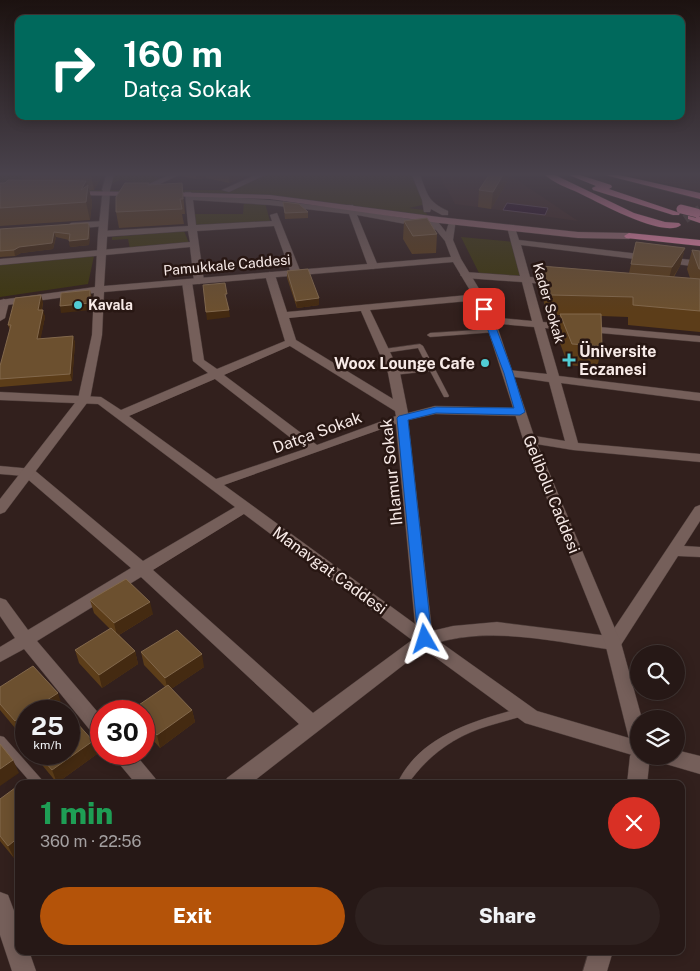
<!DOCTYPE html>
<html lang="en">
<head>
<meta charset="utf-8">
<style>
  body { margin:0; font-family:"Public Sans",sans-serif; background:#2e211f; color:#f1f3f6; height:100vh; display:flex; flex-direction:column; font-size:19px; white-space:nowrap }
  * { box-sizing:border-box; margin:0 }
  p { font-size:16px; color:#a4a0a1 }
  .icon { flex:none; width:28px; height:28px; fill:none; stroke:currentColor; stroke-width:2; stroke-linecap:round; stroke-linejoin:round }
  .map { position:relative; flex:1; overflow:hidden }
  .drawer { position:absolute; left:15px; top:780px; width:670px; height:175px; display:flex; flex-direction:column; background:#261816; border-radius:10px; box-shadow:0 2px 12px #0003,0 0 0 1px #423735 }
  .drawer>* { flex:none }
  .hud { position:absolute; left:15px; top:15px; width:670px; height:105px; border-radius:10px; box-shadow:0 2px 12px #0003,0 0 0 1px #423735; background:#00695c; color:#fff; overflow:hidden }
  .fabs { position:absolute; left:630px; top:645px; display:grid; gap:10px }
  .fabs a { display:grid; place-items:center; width:55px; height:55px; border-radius:50%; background:#261816; box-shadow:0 2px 12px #0003,0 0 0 1px #423735; font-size:25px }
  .speed { position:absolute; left:15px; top:700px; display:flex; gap:10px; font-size:25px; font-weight:700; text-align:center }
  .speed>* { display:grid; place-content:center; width:65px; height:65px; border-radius:50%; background:#261816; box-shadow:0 2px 12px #0003,0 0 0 1px #423735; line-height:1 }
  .speed small { font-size:12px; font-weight:400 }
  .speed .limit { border:8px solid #d22; background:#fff; color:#111 }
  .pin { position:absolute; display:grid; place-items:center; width:42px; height:42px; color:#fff; margin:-21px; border-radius:10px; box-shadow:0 2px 8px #0006 }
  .me { position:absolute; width:55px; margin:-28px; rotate:354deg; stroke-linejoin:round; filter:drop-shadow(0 0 4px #0008) }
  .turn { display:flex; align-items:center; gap:18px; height:105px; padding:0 25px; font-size:22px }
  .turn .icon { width:65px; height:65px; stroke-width:2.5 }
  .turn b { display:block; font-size:35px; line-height:42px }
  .round { display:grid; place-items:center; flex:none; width:52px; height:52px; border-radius:26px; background:#2e211f }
  .overview { display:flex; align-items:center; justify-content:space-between; height:85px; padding:0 25px }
  h1 { font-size:30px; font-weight:800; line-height:38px; color:#1e9e55 }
  .action { display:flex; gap:10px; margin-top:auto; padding:10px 25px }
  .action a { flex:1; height:58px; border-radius:30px; background:#b45309; color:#fff; font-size:20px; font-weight:800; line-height:58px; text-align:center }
  .action a+a { background:#2e211f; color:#f1f3f6 }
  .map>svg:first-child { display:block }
  .built { fill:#3e2520 }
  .green { fill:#3e370e }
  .water { fill:#1e0021; stroke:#5f465c }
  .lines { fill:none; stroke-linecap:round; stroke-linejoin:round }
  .motorway-tunnel { stroke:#503e3b; stroke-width:9; stroke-dasharray:9 4.5; stroke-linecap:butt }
  .service-casing { stroke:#4b3b38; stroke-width:1 }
  .minor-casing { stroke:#4b3b38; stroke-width:1 }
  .tertiary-casing { stroke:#4b3b38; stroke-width:1 }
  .secondary-casing { stroke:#4b3b38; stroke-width:1 }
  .motorway-casing { stroke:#4b3b38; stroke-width:1 }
  .service { fill:#755f5a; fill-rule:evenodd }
  .minor { fill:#755f5a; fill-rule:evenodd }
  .tertiary { fill:#755f5a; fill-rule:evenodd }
  .secondary { fill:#9c6d74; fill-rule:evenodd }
  .motorway { fill:#f88db2; fill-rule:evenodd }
  .motorway-bridge-casing { stroke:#4b3b38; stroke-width:10; stroke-linecap:butt }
  .motorway-bridge { stroke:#f88db2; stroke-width:9 }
  .wall { fill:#5c3d19 }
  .shaded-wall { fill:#442a11 }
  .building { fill:#6c502f; stroke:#82684c }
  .route { fill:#1a73e8; stroke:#114b97 }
  .poi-dot { fill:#51ccd4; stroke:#281713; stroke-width:2 }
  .labels { text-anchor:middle; stroke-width:5; stroke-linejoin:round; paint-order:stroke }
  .far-street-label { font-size:14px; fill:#f7eae7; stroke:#281713 }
  .far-poi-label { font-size:14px; font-weight:bold; fill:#f7eae7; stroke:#281713; text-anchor:start }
  .poi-label { font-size:16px; font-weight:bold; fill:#f7eae7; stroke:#281713; text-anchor:start }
  .street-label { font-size:16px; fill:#f7eae7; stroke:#281713 }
</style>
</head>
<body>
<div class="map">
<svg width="700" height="971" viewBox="0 0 700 971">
  <rect width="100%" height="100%" fill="#32201d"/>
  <path class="built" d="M439,175H510L578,221L455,204Z
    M624,175H700V191Z"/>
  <path class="green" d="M0,175H30L18,190H226L261,175H416L427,204L409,208L424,210L429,217L270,197L0,193Z
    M110,175H148L165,179L149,186L133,184L135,182L121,180L108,185Z
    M244,200L265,203L270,221L196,226L194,214H243Z
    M184,231L189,243L130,249L128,239L112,240V237Z
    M461,237L514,242L521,277L479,273Z
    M94,256L88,284L0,297V264Z"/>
  <path class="water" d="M507,203L548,208L545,215L503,210Z"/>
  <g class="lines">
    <path class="motorway-tunnel" d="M685,219L700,209"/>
    <g class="service-casing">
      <path id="service" d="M494,329L496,330V332L430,337L427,335L430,333Z
        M420,344L423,346L449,396L448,397H444L430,371L394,375L391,373L394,371L428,368L418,348L384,353L381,351L384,349Z
        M522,708L526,709L527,712L526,715C513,719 501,722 488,726C455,736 428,755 408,784H397C419,736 475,720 522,708Z
        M0,736L4,737L43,781L44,784H32L0,747Z"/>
    </g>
    <g class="minor-casing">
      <path id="minor" d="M106,175H114L110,190L106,192L102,190Z
        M169,175H179L145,191L138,189Z
        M255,175H265L229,192L222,190Z
        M185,192H191L192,195L270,200L347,209V205H353L355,210L416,220L442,227L438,230L357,215L378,266L373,269L368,266L349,214L270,205L193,200L196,225L272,221L270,215L277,213L301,273L299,275L296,276L291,273L274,226L197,231L204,281L199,284L194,281L190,247L0,265V259L190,242L188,231L102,237L98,234L102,231L188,226Z
        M103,221L106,222V226L71,229L67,226L71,223Z
        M508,225H514L519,240L700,261V267L521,245L530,277L557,279L562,282L557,285L532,283L543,322L700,336V342L545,328L559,376L700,393V401L561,383L578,443L700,454V462L573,450L524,442L523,439L529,435L565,441L549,382L508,376L502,373L508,370L547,374L534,327L490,323L485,320L490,317L532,321L522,282L465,278L460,275L465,272L520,276L507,227Z
        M270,272L275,275L287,312L479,294L484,297L479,300L370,310L400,373L408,413L435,406L520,408L526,412L520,416L435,414L408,420L432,631L453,626L497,622L609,636L695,507L700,505V521L684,546L700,547V557L678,556L619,648L613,650C556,642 496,627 440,642L537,711L639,741V756H642L639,757L525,723L424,649L250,784H224L227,778L299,724L141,577L37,641L101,716V737L94,735L24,649L0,662V647L15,638L0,616V598L6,600L28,630L131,568L24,476L0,474V466L33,469L143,561L235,507L98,404L0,400V392L101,397L121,410L208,373L193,361L182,282L187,279L192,282L204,360L217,369L285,341L265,275ZM361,311L388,373L393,399L296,340L289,318ZM290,346L395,411L396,416L317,445L224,375ZM215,379L305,449L216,479L129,416ZM396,424L415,624L224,485ZM244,514L412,640L313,713L153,570Z
        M4,299L9,302L5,318L0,321V301Z
        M676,750L700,756V774L659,762L656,756H676Z
        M114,754H135L155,778L158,784H136L116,760Z"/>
    </g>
    <g class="tertiary-casing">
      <path id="tertiary" d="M412,175H420C428,195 427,201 448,211V215H442L431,209L430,212H424L422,200Z
        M103,188L110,190L104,286L451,257L445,241L427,219L434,217L446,232L450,219H456L453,240L461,259L484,297L495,320L535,439L621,643L642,719H639V756H650L647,784H627L630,756L634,750L630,743L605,643L523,439L485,320L474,297L453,262L104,292L102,335L90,399L5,512L0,514V499L78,399L92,335L94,293L0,306V300L95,287L98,234Z
        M0,892L8,895L19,924V951H29L36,971H12L0,935Z
        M589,951H613L607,971H583Z"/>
    </g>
    <g class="secondary-casing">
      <path id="secondary" d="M68,191L137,192L141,194L137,196L71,195H68Z
        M163,192L270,195L439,217L578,232L629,233L633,236L629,239L578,238L439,223L270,199L166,196L162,194Z"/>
    </g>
    <g class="motorway-casing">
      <path id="motorway" d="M545,175H555L634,213L665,222L679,223L681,225C664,239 598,202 579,193C568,188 554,183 545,175Z
        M569,175H580L611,185L612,187L609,189L680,213L679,215H673L593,190L592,188L596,186Z
        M605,175H619L700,193V199Z
        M691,214L700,217V223L688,219V215Z
        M629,233L700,240V246L626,238L624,236Z"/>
    </g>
    <use href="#service" class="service"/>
    <use href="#minor" class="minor"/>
    <use href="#tertiary" class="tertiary"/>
    <use href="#secondary" class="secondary"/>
    <use href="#motorway" class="motorway"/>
    <g class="motorway-bridge-casing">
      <path id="motorway-bridge" d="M681,209L697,213"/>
    </g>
    <use href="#motorway-bridge" class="motorway-bridge"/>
  </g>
  <path class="wall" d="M21,175H102L94,190H89L92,202L90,220L0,226V183L22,180Z
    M180,175H248L229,183L206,178L196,179L181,176Z
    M489,175H509L508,180L491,209L478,207L479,190Z
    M182,183L185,214H182L184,224L119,228L116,212L149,185Z
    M283,202L308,212V218L285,219Z
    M404,221L437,234L436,253L412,254L403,239Z
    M89,225L90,231L89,245L70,247L69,240L56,237L53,249L21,253L15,256L0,257V229Z
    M636,242L685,248L680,266L674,277L690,278L687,269L692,250L700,251V332L628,325V317L601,316L602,346L597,368L568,365L557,335L560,315H548L538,285L541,266L629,273Z
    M287,271L319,298V305L297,308L287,278Z
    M43,302L42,310L45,317L40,339L73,336L75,343L72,381L0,387V366L10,330L8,325Z
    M90,600L153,614L119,635L135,651L138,664L102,688L79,663L75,650L110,629L94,613Z
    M141,652L204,667L171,689L192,710L195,722L160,748L144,730V711H133V709L165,687L144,665Z
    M0,687L62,706L20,734L0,710Z
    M93,741L97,754L57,783L33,754H69Z
    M0,799L14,858L0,841Z"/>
  <path class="shaded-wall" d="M91,175H102L94,190Z
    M196,175H206V178L196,179Z
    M229,175H248L229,183Z
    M503,175H509L508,180L491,209L493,192Z
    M86,181L88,190V185L92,202L90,220L86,202L81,190Z
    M89,225L90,231L89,245L70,247L69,241Z
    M54,232L56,237L53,249L21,253L15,256L14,250Z
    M685,248L680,266L667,286L672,267Z
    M90,290L92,297L91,310L61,313L60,306Z
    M41,295L43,302L40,317L38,310Z
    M319,298V305L297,308L296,301Z
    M43,310L45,317L39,347L37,339Z
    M229,310L230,317L207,320L206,312Z
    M73,336L75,343L72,381L70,374Z
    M150,602L153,614L117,636L114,623Z
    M135,651L138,664L102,688L99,675Z
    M202,654L204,667L168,691L165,678Z
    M58,693L62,706L54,711H30Z
    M192,710L195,722L160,748L157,735Z
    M26,714V730L20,734L15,721Z
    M93,741L97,754L57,783L52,770Z
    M13,760L19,773L0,786V769Z
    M19,837V854L14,858L8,846Z"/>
  <path class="building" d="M489,175H503L493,192L479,190Z
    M8,180L86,181L81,190L88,185L86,202L0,208V183H5Z
    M125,183H149L148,185L182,183L183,199H180L182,209L116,212V197Z
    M283,202L299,204L308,212L285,213Z
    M427,218L437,234L413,236L404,221Z
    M88,223L89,225L88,239L69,241L70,234L54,232L52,243L19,247L14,250L0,251V229Z
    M636,242L685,248L672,267L631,264Z
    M692,250L700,251V269H699Z
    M541,266L700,279V311L633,305V297L551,295Z
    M308,269L319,298L296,301L287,271Z
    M225,283L227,294H225L229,310L206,312L203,285Z
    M90,290V303L60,306L61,293Z
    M41,295L38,310H43L37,339L73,336L70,374L0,379V366L11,325H8L15,298Z
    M560,314H601L602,346L572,344Z
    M126,579L150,602L114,623L90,600Z
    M111,628L135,651L99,675L75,650Z
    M177,630L202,654L165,678L141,652Z
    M33,666L58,693L30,711H26V714L15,721L0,704V687Z
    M168,685L192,710L157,735L144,721V711H134L133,709Z
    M69,714L93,741L52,770L38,754H69Z
    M0,744L13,760L0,769Z
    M27,779L31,784H20Z
    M19,785V837L8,846L0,836V799Z"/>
  <linearGradient id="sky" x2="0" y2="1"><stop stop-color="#1c1210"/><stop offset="0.56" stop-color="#49424c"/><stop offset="1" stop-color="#49424c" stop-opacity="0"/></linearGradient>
  <rect width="700" height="311" fill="url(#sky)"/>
  <path class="route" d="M484,306L489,309L513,373L525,412L520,415L436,413L408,420L432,639L430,643L425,645L420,643L418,639L397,418L399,416L436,407L514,408L504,373L480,309Z"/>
  <g class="poi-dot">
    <circle cx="78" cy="305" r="5"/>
    <path d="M566.5 352.5h5v5h5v5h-5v5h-5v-5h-5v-5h5z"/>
    <circle cx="485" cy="363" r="5"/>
  </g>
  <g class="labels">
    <g class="far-street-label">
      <text transform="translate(227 265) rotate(-5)" y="5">Pamukkale Caddesi</text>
      <text transform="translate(549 303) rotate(74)" y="5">Kader Sokak</text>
    </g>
    <g class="far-poi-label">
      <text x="88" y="310">Kavala</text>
    </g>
    <g class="poi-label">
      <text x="579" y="357">Üniversite<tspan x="579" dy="18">Eczanesi</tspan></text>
      <text x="475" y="369" text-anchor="end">Woox Lounge Cafe</text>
    </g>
    <g class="street-label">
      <text transform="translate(317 432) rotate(-20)" y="6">Datça Sokak</text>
      <text transform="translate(391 472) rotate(-96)" y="6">Ihlamur Sokak</text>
      <text transform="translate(552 494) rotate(68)" y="6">Gelibolu Caddesi</text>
      <text transform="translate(330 570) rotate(36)" y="6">Manavgat Caddesi</text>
    </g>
  </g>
</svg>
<div class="fabs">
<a><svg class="icon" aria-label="search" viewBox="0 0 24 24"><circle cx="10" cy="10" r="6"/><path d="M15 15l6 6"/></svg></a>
<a><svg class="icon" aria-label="layers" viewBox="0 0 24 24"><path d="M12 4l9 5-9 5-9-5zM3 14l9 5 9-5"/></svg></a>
</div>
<div class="speed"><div>25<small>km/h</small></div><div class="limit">30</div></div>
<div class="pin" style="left:484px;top:309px;background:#d93025"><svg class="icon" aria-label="arrive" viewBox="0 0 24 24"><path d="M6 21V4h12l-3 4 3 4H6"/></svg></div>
<svg class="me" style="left:425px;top:639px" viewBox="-20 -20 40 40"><path d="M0-17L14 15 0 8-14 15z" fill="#1a73e8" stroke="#fff" stroke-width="4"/></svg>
<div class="hud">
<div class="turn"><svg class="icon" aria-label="right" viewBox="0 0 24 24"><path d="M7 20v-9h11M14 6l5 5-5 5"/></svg><div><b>160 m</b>Datça Sokak</div></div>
</div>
<section class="drawer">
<div class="overview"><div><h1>1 min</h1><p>360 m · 22:56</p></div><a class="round" style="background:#d93025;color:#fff"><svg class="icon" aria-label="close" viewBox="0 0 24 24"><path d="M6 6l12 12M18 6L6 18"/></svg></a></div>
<div class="action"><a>Exit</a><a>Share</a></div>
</section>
</div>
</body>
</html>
